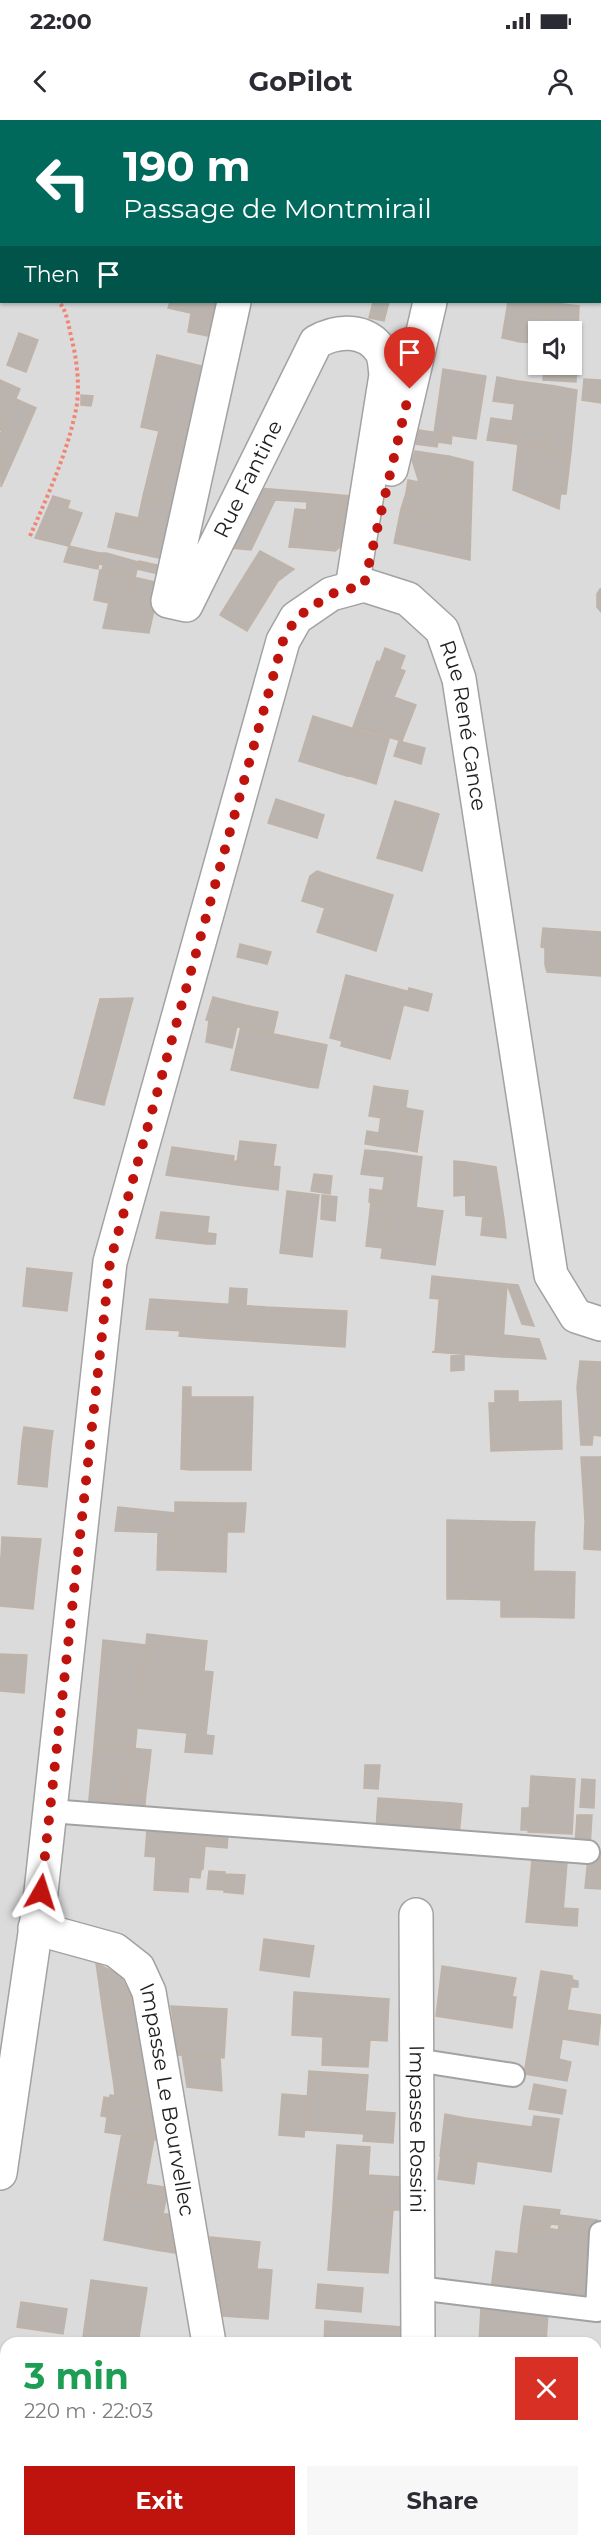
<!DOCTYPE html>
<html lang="en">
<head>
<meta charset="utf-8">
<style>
  body { margin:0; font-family:Montserrat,sans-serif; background:#f7f7f7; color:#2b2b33; height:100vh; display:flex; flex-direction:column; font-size:22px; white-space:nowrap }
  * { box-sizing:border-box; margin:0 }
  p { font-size:20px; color:#7c7c81 }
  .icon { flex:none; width:33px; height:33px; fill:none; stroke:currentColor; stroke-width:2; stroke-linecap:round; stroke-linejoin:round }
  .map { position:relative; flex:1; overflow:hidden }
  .side { position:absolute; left:0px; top:2217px; width:602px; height:210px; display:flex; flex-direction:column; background:#fff; border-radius:18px 18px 0 0; box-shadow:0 2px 4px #0004 }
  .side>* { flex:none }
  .top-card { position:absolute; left:0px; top:0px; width:602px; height:183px; box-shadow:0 2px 4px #0004; background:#00695c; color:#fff; overflow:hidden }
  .controls { position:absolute; left:528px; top:201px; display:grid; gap:12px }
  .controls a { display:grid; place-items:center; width:54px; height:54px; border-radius:0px; background:#fff; box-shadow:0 2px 4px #0004; font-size:30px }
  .pin { position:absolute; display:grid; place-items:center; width:51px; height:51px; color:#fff; margin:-62px -26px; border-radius:50% 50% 50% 0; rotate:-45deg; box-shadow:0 0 6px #0007 }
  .pin .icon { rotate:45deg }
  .me { position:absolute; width:66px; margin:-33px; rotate:6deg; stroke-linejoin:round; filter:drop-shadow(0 0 4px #0008) }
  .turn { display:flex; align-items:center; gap:21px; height:126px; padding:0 24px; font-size:27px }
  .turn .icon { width:78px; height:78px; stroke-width:2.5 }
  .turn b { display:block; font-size:42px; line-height:51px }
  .then { display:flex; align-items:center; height:57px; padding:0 24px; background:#0003; gap:12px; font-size:22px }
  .round { display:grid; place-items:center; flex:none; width:63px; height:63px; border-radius:0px; background:#f7f7f7 }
  .headline { display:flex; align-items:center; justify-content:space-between; height:102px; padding:0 24px }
  h1 { font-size:36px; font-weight:700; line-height:45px; color:#1e9e55 }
  .action { display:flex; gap:12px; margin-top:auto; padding:12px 24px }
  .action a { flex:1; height:69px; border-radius:0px; background:#bf130d; color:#fff; font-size:24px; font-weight:700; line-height:69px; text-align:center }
  .action a+a { background:#f7f7f7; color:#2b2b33 }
  .status { display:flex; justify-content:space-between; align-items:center; height:42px; padding:0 30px; background:#fff; direction:ltr }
  .status svg { height:16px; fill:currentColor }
  header { display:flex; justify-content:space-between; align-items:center; height:78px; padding:0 24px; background:#fff; font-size:27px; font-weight:700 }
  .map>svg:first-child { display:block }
  .residential { fill:#dcdbdb; fill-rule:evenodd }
  .building { fill:#bbb4ae; stroke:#bfb3a8; stroke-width:1.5 }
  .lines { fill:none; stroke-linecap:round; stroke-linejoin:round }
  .lane-casing { stroke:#a2a2a2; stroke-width:26 }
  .street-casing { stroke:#a2a2a2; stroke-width:36 }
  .path { stroke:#f18574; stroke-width:4; stroke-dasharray:3 3; stroke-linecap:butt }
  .lane { stroke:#fff; stroke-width:22 }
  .street { stroke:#fff; stroke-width:33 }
  .route { stroke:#bf130d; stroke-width:10; stroke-dasharray:0 18 }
  .labels { text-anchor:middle; stroke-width:4.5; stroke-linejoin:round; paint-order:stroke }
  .street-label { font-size:21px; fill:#1e1e1e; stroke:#fff }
</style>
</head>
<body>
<div class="status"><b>22:00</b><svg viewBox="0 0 49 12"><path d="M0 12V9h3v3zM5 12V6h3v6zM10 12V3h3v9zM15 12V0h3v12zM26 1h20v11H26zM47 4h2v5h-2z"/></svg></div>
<header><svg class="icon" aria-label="back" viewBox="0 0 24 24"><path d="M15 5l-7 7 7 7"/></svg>GoPilot<svg class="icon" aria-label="person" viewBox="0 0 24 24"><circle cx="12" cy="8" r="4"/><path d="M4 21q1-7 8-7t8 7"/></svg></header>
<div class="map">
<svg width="601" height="2427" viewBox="0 0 601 2427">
  <rect width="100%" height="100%" fill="#eeece5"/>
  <path class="residential" d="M0,0H601V2427H0ZM2,2H600V182H2ZM538,212H572V244H538ZM6,2223H596V2421H6Z"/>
  <path class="building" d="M0,14H2L0,78Z
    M0,94H2L0,150Z
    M170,182H221L217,199L168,188Z
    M373,182H389L384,201L369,198Z
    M508,182H547L546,212H538V223L520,222L502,218Z
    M547,182L579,186L576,262L543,260L544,244H572V212H546Z
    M191,193L217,199L213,217L188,212Z
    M19,213L38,220L26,252L7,245Z
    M157,235L206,247L191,318L141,307Z
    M443,249L486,256L476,319L434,313Z
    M497,257L518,261L515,284L493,281Z
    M584,259L601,260V283L582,280Z
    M0,260L20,269L2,311L0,310Z
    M518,261L555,266L545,328L509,323Z
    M555,266L577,270L571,332L545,328Z
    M81,275L93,276L91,286L81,285Z
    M16,279L36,288L22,320L2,311Z
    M491,298L512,301L509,323L487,320Z
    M419,310L452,315L451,324L438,322L437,327L416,324Z
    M2,311L22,320L1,367L0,314Z
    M159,311L190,318L188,326L157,319Z
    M157,319L188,326L176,383L143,376Z
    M518,325L555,330L547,384L513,370Z
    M555,330L571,332L566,374H561V370L550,368Z
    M415,331L449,336L437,389L429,387L422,376L406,373L408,360L419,362L412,340Z
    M449,336L473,342L471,405L435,397Z
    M258,368L308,372L307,382L275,380L251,430L230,428Z
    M550,368L561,370L559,389L547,384Z
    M308,372L340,375L335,431L303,428Z
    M406,373L422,376L419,393L401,389Z
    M340,375L353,376L345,423L335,431Z
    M53,376L70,381L67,389L50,383Z
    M143,376L176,383L164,439L131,432Z
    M422,376L429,387L437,389L435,397L419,393Z
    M50,383L82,393L69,426L35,418Z
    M295,389L306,390L303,428L289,427Z
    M401,389L471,405L470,440L394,423Z
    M116,393L139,398L131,432L108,427Z
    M69,426L100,433L98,449L64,442Z
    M260,431L294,449L278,461L251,445Z
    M100,433H106L104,445L98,444Z
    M106,433L124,438L121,454L102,450Z
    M124,438L160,448L159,454L137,449L135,458L121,454Z
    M139,441L163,446L160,448L138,444Z
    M251,445L278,461L247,511L220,495Z
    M100,450L133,457L127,482L110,478L109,483L94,480Z
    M133,457L160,463L149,513L103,508L110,478L127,482Z
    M600,469H601V492L597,487V474Z
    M385,528L405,536L400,549L405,551L394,577L416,585L402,621L353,607L377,541L380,542Z
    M313,596L361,611L347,656L299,641Z
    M361,611L389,619L376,664L347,655Z
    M399,621L425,628L421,644L394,636Z
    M276,679L324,695L317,718L268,703Z
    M395,681L423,689L406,746L377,738Z
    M423,689L439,694L422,751L406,746Z
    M317,751L335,757L325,788L302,781L310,756Z
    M335,757L393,775L376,831L317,812Z
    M543,808L601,812V856L547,852L545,845V828L541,827Z
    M240,824L271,832L267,844L237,837Z
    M346,855L407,871L390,939L341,926L342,921L330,918Z
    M409,868L432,874L428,891L404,885Z
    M213,877L249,886L243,908L206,900Z
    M133,878L104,985L74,978L100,879Z
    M249,886L278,892L273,914L243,908Z
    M209,901L237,906L232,928L206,922Z
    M241,907L318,923L309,967L231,950Z
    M318,923L327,925L318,968L309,967Z
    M374,966L385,968L381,998L369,996Z
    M385,968L408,971L400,1029L377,1026Z
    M406,988L423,991L417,1032L400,1029Z
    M367,1011L379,1013L377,1026L365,1024Z
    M240,1021L276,1025L273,1046L237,1042Z
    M172,1027L234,1036L231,1064L166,1055Z
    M365,1030L388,1032L385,1057L361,1054Z
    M388,1032L422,1037L416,1088L381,1083Z
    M234,1041L280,1047L278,1070L231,1064Z
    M454,1041L465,1042L466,1075L454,1076Z
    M465,1042L496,1047L504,1099L466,1095Z
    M314,1054L332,1056L330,1074L311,1071Z
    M370,1069L383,1071L381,1083L369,1082Z
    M287,1071L319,1075L312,1137L280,1133Z
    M322,1075L337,1077L335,1101L321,1099Z
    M371,1082L389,1084L382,1128L366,1126Z
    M389,1084L427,1089L420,1143L381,1138Z
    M427,1089L443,1091L435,1145L420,1143Z
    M161,1092L209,1097L206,1124L156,1118Z
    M483,1096L504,1099L506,1118L481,1115Z
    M208,1113L216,1114L215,1124H206Z
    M27,1148L72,1153L67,1191L23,1186Z
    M432,1156L441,1157L439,1179L430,1178Z
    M441,1157L507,1164L502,1237L432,1232L435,1231Z
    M507,1164L518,1165L534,1206L522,1204Z
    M230,1168L247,1169L246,1186L229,1184Z
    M150,1179L210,1183L204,1212L146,1209Z
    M210,1183L266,1187L262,1216L204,1212Z
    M266,1187L347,1191L345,1227L203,1218L204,1212L262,1216Z
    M180,1211L204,1212L203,1218L179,1216Z
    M503,1215L539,1219L546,1239L502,1237Z
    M464,1235V1250L451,1251V1236Z
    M580,1241L601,1242V1316L593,1315L592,1325H581L577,1267Z
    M183,1267H191L190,1350L181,1349Z
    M495,1271H518V1282L561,1281L562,1329L491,1331L489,1283H495Z
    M191,1277H253L251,1350H190Z
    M24,1307L53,1311L51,1325L22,1321Z
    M22,1321L51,1325L47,1367L18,1364Z
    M581,1337H601V1401H585Z
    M175,1382L228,1383L226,1452L169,1450L171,1421H175Z
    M228,1383H246L244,1412H227Z
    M118,1387L175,1393V1413L115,1411Z
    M447,1400L535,1402L534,1413L462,1412L461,1479H447Z
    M585,1401H601V1430L584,1429Z
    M462,1412L534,1413L533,1481L461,1479Z
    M158,1413H175V1421H171L169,1450H157Z
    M2,1417L41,1419L38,1443L1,1438Z
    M0,1438L38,1443L33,1489L0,1486Z
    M534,1451L575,1452L574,1498L533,1497Z
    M501,1480L533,1481V1497H501Z
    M147,1514L207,1521L204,1551L213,1552L206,1615L137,1608Z
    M103,1520L145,1525L135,1629L94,1626Z
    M0,1534L27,1535L24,1573L0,1571Z
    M187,1613L214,1616L212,1634L185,1632Z
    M94,1626L130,1628L123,1693L88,1690Z
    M130,1628L151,1630L149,1650L128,1648Z
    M365,1645H380L378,1669L364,1668Z
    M128,1648L136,1649L133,1672L126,1671Z
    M136,1649L149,1650L146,1673L133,1672Z
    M531,1656L575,1659L572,1714L528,1712Z
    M582,1659L595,1660L594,1688L580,1687Z
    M126,1671L146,1673L144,1695L123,1693Z
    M378,1678L453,1683L451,1715L376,1711Z
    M453,1683L462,1684L459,1716L451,1715Z
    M522,1688H530L528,1710H521Z
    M577,1695H592L590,1728L575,1727Z
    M147,1709L206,1714L203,1749L201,1750L200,1758L189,1757L188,1772L154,1770L156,1737L145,1736Z
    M206,1714L228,1715L227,1728L204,1726Z
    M588,1731L601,1732V1749L587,1748Z
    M532,1740L567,1742L562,1805L526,1802Z
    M587,1748L601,1749V1769L585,1768Z
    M209,1751L225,1752L224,1770L207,1769Z
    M225,1754L245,1755L243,1774L224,1772Z
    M563,1788L578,1789L577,1806L562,1805Z
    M264,1819L314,1826L309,1857L260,1850Z
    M96,1843L120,1855L133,1880L102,1885Z
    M442,1846L516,1858L512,1877H516L512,1908L436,1896Z
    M541,1851L572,1856L573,1860L578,1861V1867H571L559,1939L571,1942L567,1961L524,1954Z
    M294,1872L389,1879L387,1921L370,1920L368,1947L322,1945L323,1917L292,1915Z
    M133,1880L146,1961L114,1966L102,1885Z
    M171,1886L227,1889L224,1938L178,1935Z
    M567,1890L601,1895L598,1925L562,1919Z
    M182,1934L220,1937L222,1971L187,1967Z
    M309,1951L368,1955L365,1991L395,1993L393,2023L363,2021L364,2014L305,2010Z
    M146,1961L149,1980L115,1976L114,1966Z
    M534,1964L566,1970L562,1994L529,1989Z
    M282,1974L307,1976L304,2017L279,2015Z
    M110,1975L149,1980L157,2020L105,2012Z
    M104,1977L110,1978L107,1997L101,1996Z
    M445,1994L466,1998L461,2032L477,2034V2041L440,2036Z
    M534,1996L559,1999L551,2052L477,2041V2034L461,2032L466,1998L532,2007Z
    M122,2013L154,2019L144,2074L112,2069Z
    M337,2025L370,2027L366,2088L333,2086Z
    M441,2036L477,2041L474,2064L438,2059Z
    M368,2055L402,2057V2090L366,2088Z
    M145,2064L164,2067L166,2079L144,2074Z
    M112,2069L166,2079L156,2130L104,2120Z
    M333,2086L393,2090L388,2153L328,2150Z
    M524,2086L560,2090L559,2095L551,2094V2104L521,2105Z
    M162,2094H169L176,2133L156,2130Z
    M551,2094L559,2095V2105L551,2104Z
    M559,2095L574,2097L573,2107L559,2105Z
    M574,2097L597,2100L594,2182L491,2169L496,2131L533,2136L536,2106L558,2110L559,2105L573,2107Z
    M551,2104L549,2109L536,2106L533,2136L518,2133L521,2105Z
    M210,2117L260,2122L257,2148L214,2145Z
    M214,2145L272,2150L268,2199L223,2196Z
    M91,2160L147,2168L138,2223L83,2217Z
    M318,2164L363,2168L361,2192L316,2188Z
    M21,2182L67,2189L63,2214L17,2207Z
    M481,2188L548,2192L546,2223H479Z
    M325,2201L402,2207V2223H324Z
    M601,2341V2382L596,2381V2363Z
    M259,2421H300L299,2427H259Z
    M355,2421H387V2427H355Z
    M387,2421H403V2427H387Z
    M489,2421H535L534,2427H489Z
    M543,2421H559L558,2427H541Z"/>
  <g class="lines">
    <g class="lane-casing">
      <path id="lane" d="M50,1691L588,1732
        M416,1940L513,1955
        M418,2168L597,2190L601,2113"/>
    </g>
    <g class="street-casing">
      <g id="street">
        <path d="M274,2V0"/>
        <path d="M472,2V0"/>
        <path id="s1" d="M234,182L168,481L186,485L316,222C337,210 366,208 381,231C385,237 385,248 386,255L352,468"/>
        <path d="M391,349L430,182"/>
        <path id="s2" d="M416,1795L418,2223"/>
        <path id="s3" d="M35,1808L115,1830L138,1848L149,1872L209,2223"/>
        <path id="s4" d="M0,2053L41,1772L110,1142L283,521L296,498L331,474L364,465L408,479L442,510L459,559L551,1155L576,1196L601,1204"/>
        <path d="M242,2421L243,2427"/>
        <path d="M419,2421V2427"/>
      </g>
    </g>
    <path class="path" d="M0,85H2
      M30,416C47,377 66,336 75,294C81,271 77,239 71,216C68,204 67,191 59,182"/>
    <use href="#lane" class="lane"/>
    <use href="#street" class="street"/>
  </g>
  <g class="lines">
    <path class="route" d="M41,1772L110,1142L283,521L296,498L331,474L364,465L410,269"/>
  </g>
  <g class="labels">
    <g class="street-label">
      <text dy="7" stroke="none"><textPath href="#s1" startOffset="465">Rue Fantine</textPath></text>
      <text dy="7" stroke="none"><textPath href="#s4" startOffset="1856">Rue René Cance</textPath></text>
      <text dy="7" stroke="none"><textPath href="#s3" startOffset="248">Impasse Le Bourvellec</textPath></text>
      <text dy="7" stroke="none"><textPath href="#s2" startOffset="214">Impasse Rossini</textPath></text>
    </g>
  </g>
</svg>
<div class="controls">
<a><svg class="icon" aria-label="sound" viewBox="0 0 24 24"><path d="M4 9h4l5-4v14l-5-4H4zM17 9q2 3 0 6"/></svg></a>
</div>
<div class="pin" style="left:410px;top:269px;background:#d93025"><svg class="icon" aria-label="arrive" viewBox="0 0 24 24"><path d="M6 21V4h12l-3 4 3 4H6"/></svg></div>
<svg class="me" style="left:41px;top:1772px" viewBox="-20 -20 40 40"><path d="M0-17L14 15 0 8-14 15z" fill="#bf130d" stroke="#fff" stroke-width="4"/></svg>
<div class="top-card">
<div class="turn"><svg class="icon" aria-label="left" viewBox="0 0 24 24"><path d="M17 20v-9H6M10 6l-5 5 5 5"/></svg><div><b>190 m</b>Passage de Montmirail</div></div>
<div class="then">Then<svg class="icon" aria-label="arrive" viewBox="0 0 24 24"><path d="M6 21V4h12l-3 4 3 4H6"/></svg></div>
</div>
<section class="side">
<div class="headline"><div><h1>3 min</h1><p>220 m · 22:03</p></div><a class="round" style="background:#d93025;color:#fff"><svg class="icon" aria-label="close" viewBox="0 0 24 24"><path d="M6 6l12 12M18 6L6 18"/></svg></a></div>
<div class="action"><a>Exit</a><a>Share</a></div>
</section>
</div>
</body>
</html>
